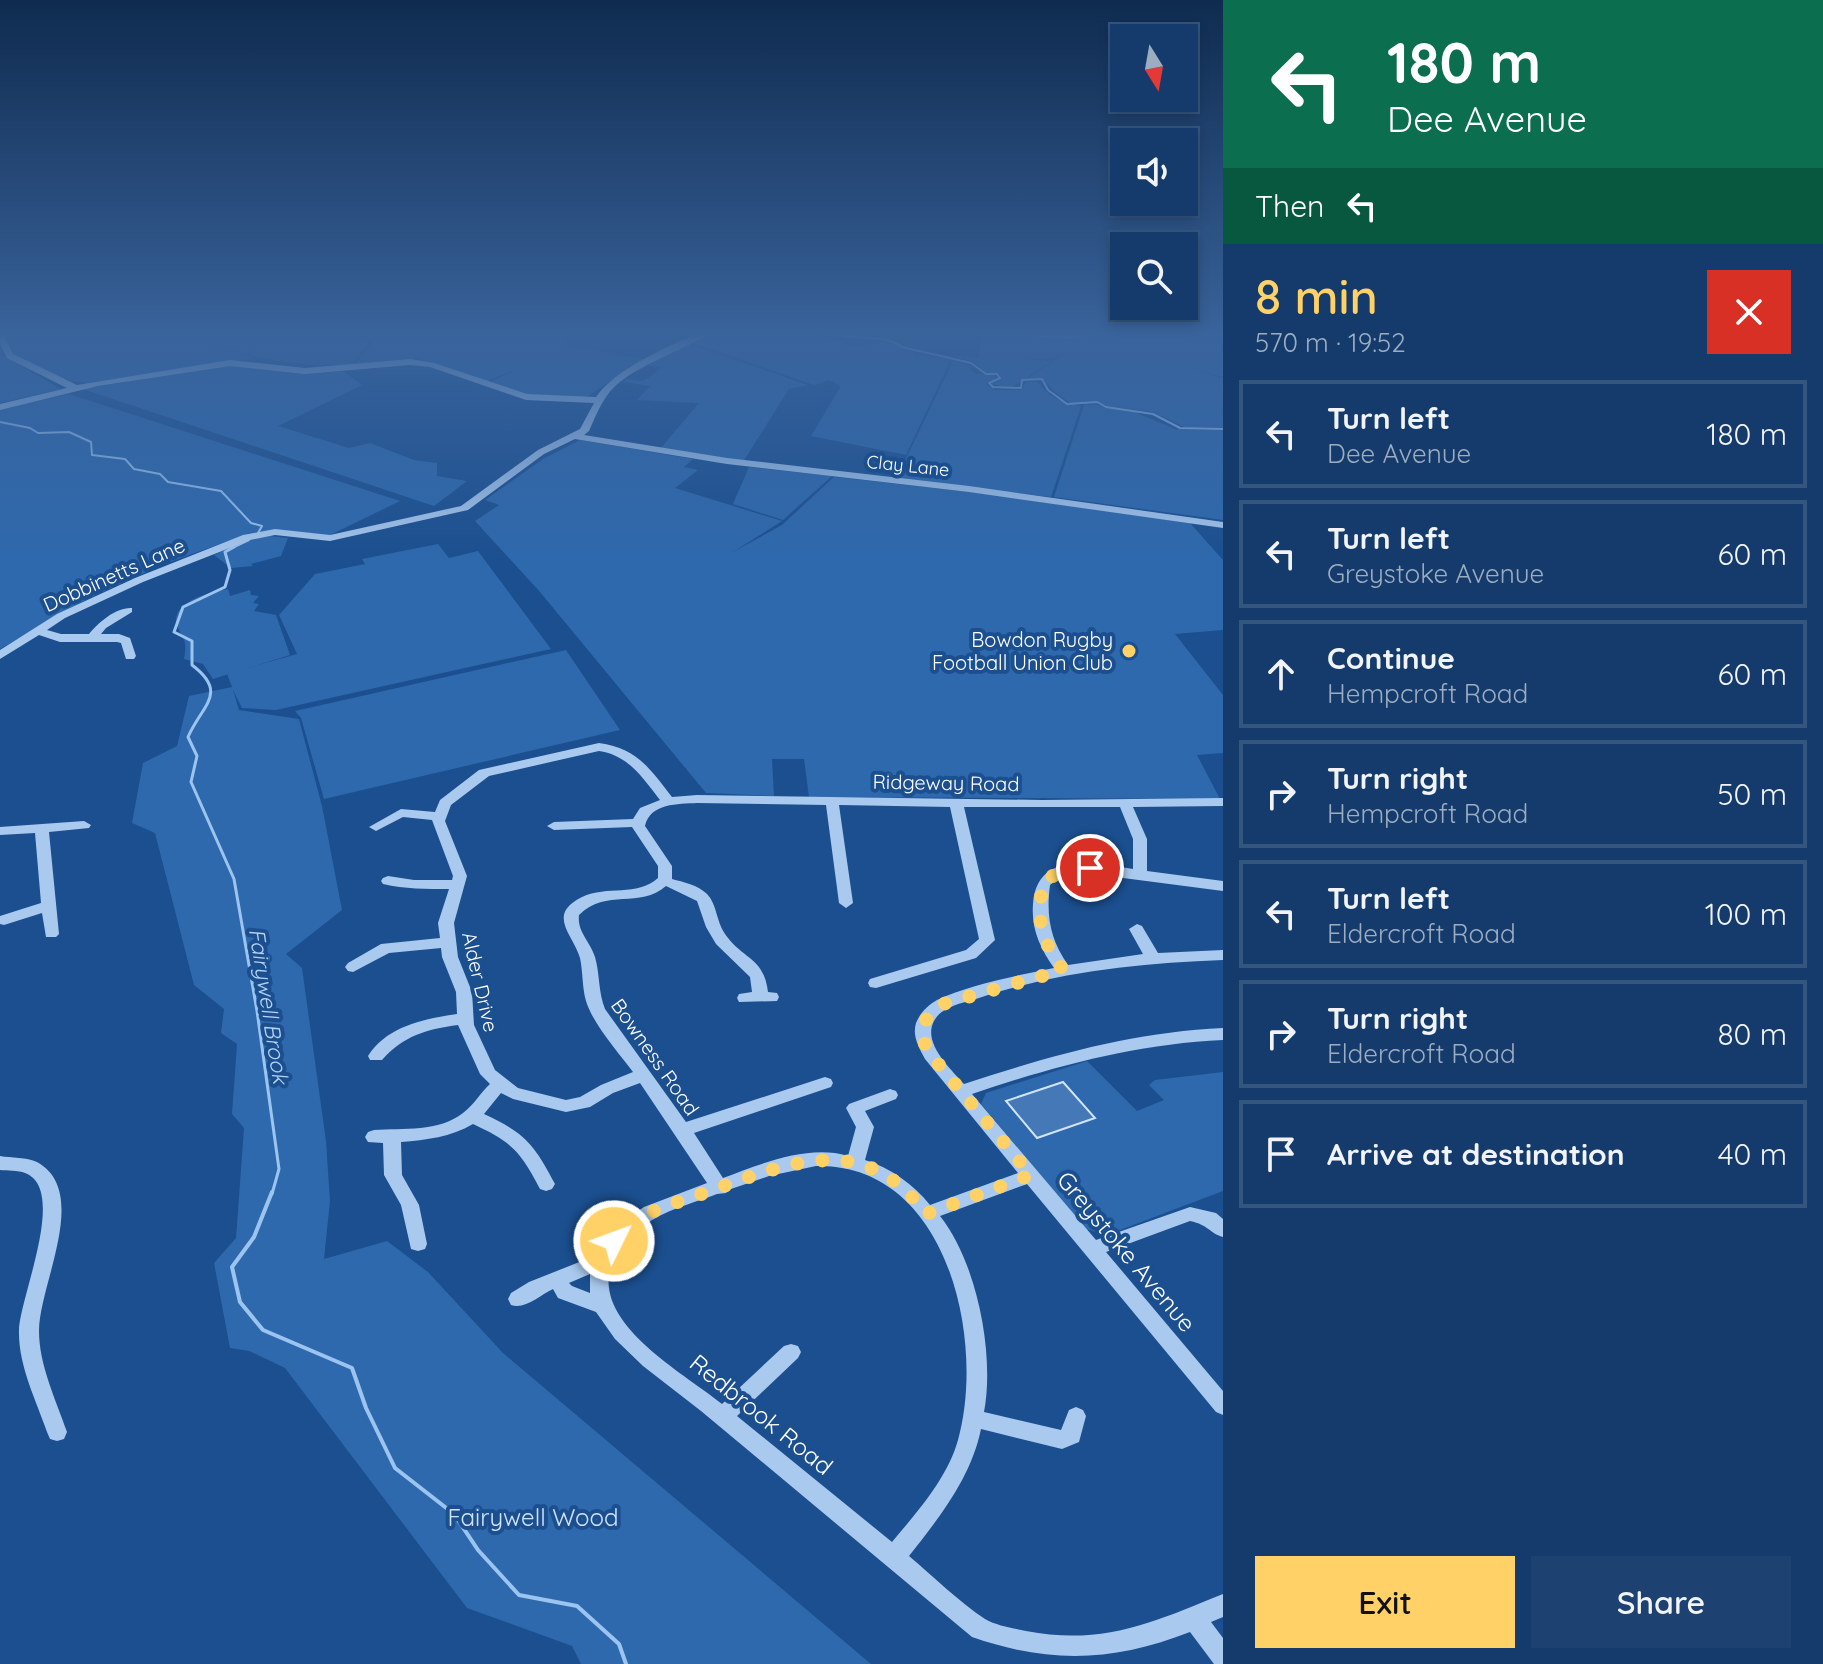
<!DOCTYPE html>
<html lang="en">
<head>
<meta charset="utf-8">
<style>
  body { margin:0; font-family:Quicksand,sans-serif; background:#1d4271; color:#f1f3f6; height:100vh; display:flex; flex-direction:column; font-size:30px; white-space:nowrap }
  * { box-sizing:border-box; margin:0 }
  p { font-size:26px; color:#9dadc1 }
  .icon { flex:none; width:44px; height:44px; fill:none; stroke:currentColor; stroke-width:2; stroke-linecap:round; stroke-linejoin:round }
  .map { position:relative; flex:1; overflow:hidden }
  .side { display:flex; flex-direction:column; background:#143b6b; width:600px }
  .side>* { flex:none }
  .banner { background:#0b6e4f; color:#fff; overflow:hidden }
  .needle { width:52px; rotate:169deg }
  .fabs { position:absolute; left:1110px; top:24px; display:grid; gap:16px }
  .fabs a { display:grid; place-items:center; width:88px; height:88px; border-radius:0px; background:#143b6b; box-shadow:0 4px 12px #0003,0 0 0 2px #33557e; font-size:40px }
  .pin { position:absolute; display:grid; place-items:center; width:68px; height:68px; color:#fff; margin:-34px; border:4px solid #fff; border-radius:50%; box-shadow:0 2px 8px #0007 }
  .me { position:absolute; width:88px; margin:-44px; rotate:48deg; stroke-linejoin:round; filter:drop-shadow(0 0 6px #0008) }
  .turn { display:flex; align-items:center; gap:28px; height:168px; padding:0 32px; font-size:36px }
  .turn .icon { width:104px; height:104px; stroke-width:2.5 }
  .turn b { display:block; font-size:56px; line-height:68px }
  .then { display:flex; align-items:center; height:76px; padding:0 32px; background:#0003; gap:16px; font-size:30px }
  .round { display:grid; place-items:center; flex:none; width:84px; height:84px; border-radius:0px; background:#1d4271 }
  .headline { display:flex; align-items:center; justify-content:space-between; height:136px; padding:0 32px }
  h1 { font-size:48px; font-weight:600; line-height:60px; color:#ffd166 }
  .cta { display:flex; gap:16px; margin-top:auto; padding:16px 32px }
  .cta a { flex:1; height:92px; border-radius:0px; background:#ffd166; color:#111; font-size:32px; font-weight:600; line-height:92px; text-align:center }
  .cta a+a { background:#1d4271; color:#f1f3f6 }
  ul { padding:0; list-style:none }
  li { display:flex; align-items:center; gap:24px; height:108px; margin:0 16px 12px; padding:0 16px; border:4px solid #33557e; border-radius:0px }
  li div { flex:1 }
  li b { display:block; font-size:30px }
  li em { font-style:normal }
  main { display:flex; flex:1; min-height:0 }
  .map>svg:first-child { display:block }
  .green { fill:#2e69ad }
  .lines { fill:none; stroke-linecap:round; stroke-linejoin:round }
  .stream-far2 { stroke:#9cc4f0; stroke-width:2 }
  .stream-far1 { stroke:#9cc4f0; stroke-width:3 }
  .stream { stroke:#9cc4f0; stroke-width:4 }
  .building { fill:#4478b7; stroke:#cfe3fa; stroke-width:2 }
  .minor { fill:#a9c9ee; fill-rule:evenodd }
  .route { stroke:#ffd166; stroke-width:14; stroke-dasharray:0 25.2 }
  .poi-dot { fill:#ffd166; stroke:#1b4f8f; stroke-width:3 }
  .labels { text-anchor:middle; stroke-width:8; stroke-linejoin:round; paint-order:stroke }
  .far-street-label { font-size:18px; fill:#fff; stroke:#1b4f8f }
  .street-label { font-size:20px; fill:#fff; stroke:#1b4f8f }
  .poi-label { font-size:20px; fill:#fff; stroke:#1b4f8f; text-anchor:end }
  .water-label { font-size:22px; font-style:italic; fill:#b5d3f5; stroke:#1b4f8f }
  .near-street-label { font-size:24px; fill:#fff; stroke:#1b4f8f }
  .near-park-label { font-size:24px; fill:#cfe3fa; stroke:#1b4f8f }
</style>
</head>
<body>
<main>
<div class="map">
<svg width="1223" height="1664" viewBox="0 0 1223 1664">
  <rect width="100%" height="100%" fill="#1b4f8f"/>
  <path class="green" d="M0,331H357L369,343L352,364C292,369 243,355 186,337L254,358L87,383C68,382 28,369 14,354C8,348 6,338 0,331Z
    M362,331H570L561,335L567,345L575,348L644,359L585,398L530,396L487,383L518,369L484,382L415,358L354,364L373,343Z
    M719,331H808L853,347L884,341L913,350L914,355L951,359L906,455L811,436L841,386L829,380L814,385L692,343Z
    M1102,331H1219L1223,334V377L1181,366L1223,378V428L1184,427L1153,412L1107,406L1097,402L1070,403L1056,393L1043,379L1028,378L1062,355L1045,359H1023L1052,361L1011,388L991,384L1001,380L999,373H985L976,363L950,355L979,358L981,333L1057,336Z
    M688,344L808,385L789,389L743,462L660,449L699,403L637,400L650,386L624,382L626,379L643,381L662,368L648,365Z
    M0,349L2,355L61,389L0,403Z
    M953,361L973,366L970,370L976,374H994L996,378L988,381L987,385L996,390H1021L1026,382H1038C1049,398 1063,403 1081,406L1051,497L896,479Z
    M230,365L303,373L343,371L362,385L278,426L349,448L370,443L414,460L437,463V476L467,481L434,506L83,389Z
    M69,394L400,501L326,537L281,531L250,533L162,565L87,599L0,649V409Z
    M1095,404L1106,408L1130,410L1175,429L1223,430V520L1054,497L1084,405Z
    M580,440L693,459L684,467L698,470L675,488L782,521L733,552L782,525L834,477L1016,497L1190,523L1223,560V630L1175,634L1223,695V753L1197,755L1220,799L809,797L804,759H772L774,796L706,793L540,592L475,521L499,505L485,500L543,459Z
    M749,467L832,476L783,520L733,504Z
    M270,536L288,538L281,556L251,564L253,566L231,568L214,555L248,539Z
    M438,544L449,558L478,551L551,649L276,710L242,708L233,690L239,710L299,719L322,806L342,910L286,954L302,968L326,1141L330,1201L324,1259L387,1241L428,1272L503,1353L871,1664H581L572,1646L467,1608L285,1368L249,1351L230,1348L214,1263L236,1238L244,1128L232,1114L237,1044L221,1033L224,1009L194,985L155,833L132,823L143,763L177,746L189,696L232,687L227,674L297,654L279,615L315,574L365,564L362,559Z
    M228,589L230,596L250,590L251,595L259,596L253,603L259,604L254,611L276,615L290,655L213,679L203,664L184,659C187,641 185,642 178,628C166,603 212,591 228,589Z
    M566,650L620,730L324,799L301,718L295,711Z
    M1087,1061L1137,1111L1164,1100L1149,1085L1155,1080L1223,1072V1191L1107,1235L1086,1229L981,1104L986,1093Z"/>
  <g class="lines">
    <path class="stream-far2" d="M825,331C849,343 881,331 902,347L971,363L986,374H997L1000,378L989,383L993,387L1021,388L1022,380L1042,379L1048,390L1067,404L1097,402L1106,407L1153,414L1180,428L1223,429
      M0,422L30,428L38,433L69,432L91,442L92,455L125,459L134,469L160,474L168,482L221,491L251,523L262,526L258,533
      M230,549L249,540"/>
    <path class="stream-far1" d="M234,547L225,552L230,570L225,587L183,607L174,632L192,641V665C229,693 202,705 188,737L197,756L191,782L234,879L257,1011L279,1169L272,1194"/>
    <path class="stream" d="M272,1192L254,1237L232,1267L240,1302L263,1330L352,1368L366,1408L395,1468L454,1514L478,1550L519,1595L577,1606L619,1644L626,1664"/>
  </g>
  <path class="building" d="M1063,1082L1095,1118L1037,1138L1006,1101Z"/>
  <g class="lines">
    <path class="minor" d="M702,331H713C685,351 624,368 606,397C599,407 594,420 589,431L584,435L727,458L969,486L1223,522V528L969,492L727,464L575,439L544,454L468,510L330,541L275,535L250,540L143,582L65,618L47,630L61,634H89C99,622 116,607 132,608V612L106,628L101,634H119L130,638L136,656L134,659H126L121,643L117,642H60L39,635L0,659V650L57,614L135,578L243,535L275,529L330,535L461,506L538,450L580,429L594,403L526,400L430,367L410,365L305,374L230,366L98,386L0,410V404L67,388L7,358L0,344V333L4,336L13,354L77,385L230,360L305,368L410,359L434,363L527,394L596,397C617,367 669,347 702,331Z
      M988,331L1074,333L1106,331L1074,339L992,334Z
      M1215,331H1223V337Z
      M599,743C637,748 650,769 672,797L697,795L1042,800L1223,798V806L1133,807L1147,839V871L1223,881V891L1077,872L1063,875L1050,885C1046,916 1050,939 1068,965L1143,954L1129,929L1137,924L1142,926L1158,953L1223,950V960C1139,963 1056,972 976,999C962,1003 941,1007 934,1021C922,1043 951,1069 964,1084C1049,1056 1133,1032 1223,1028V1040C1136,1044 1055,1066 972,1094L1096,1240L1190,1207L1216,1213L1223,1219V1237C1209,1233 1209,1225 1190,1221L1106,1252L1223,1391V1415L1216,1412L1027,1184L940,1216C977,1262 995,1355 984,1412L1061,1430L1069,1410L1076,1407L1083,1410L1086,1416L1079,1442L1062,1449L981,1429C971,1478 939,1518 909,1556C933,1576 959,1602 985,1619C997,1626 1013,1628 1026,1631C1103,1646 1154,1622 1223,1594V1617L1211,1622L1223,1638V1664H1214L1190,1632C1113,1662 1050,1664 972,1637L701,1411L643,1366L615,1339L596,1312L558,1298L553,1289C540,1295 525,1310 511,1305L508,1299L511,1293L529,1282L597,1255L610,1234L620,1223L644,1207L707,1183L640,1083L613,1093L590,1107L566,1112L513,1099L501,1093L484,1114C525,1133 534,1144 555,1184L552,1189L546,1191L540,1189C520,1151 512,1142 473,1124C451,1137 426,1140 401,1142L402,1175L419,1205L427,1244L425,1249L418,1251L411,1249L401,1205L384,1175L383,1143L368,1142L365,1137L368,1132L374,1130C403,1128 439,1132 463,1113C474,1105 480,1093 490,1084L480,1074L458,1025C427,1029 403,1036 382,1060H370L368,1056C387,1026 424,1019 457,1014L456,992L442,957L441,948L389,953L353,972L348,971L345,967L348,963L381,944L440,938L438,923L449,889C426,889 405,889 383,884L381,881L383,878L388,876L414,880H452L453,876L432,820L403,817L376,831L369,827L401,809L435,812L440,800L479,770ZM599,751C628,755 643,778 660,800L640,808L633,819L554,822L547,826L554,830L632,827L658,866V878C637,897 607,885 582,897C546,915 573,934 580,958C583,972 582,987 586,1001C593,1024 618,1052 633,1072L601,1085L580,1097L566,1100L518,1088L495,1070L474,1025L472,992L458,957L454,923L467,876L445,821L451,805L489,776ZM697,803L826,805L839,903L846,908L853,903L839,805L950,807L979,939L966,950L870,979L868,983L870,987L876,988L976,958L995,940L964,807H1120L1133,839V869C1095,864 1037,849 1033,904C1031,929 1040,948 1054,968C1019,975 968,985 937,1000C928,1005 920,1013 916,1023C912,1036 919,1048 925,1059L1018,1173L930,1205C913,1184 891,1168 865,1160L874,1127L865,1111L896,1099L898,1095L896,1091L890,1089L849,1104L846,1108L856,1127L848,1156C808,1144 761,1164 723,1178L694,1133L831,1087L833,1083L831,1079L825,1077L686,1122L605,1009C598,992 600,974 595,957C590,941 577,932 579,915C606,888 640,909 666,886L697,901L706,927L716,944L750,977L752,992L739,994L737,998L739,1002L777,1001L779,997L777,993L768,992C764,957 742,959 725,934C716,921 717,904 707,894C698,885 683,882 672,879V866L645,826C650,803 678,804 697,803ZM816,1166C947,1163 986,1339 958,1440C947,1479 917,1512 892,1542L737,1416L798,1358L801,1352L798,1346L791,1344L784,1346L722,1404C684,1373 596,1326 610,1269C616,1247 635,1229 654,1219C673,1208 696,1202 717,1194L726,1193L728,1190L769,1176ZM590,1274V1293L572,1286L569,1283Z
      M84,821L91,825L89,828L49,832L59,934L56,937H46L42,913L4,925L0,924V916L41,903L35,833L0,835V827Z
      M0,1156C11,1158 27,1157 37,1162C91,1192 39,1284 39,1331C39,1365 56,1400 67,1432L64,1439L57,1441L50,1439L47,1432C36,1400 18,1365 19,1330C20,1296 68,1189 25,1173C18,1170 7,1171 0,1170Z"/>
  </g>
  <linearGradient id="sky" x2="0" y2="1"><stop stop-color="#0f2b4f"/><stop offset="0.59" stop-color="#39639b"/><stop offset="1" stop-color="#39639b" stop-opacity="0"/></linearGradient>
  <rect width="1223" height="564" fill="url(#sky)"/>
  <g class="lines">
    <path class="route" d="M614,1241C636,1212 671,1205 704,1193C787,1164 863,1128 926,1214L1031,1175L930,1054C917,1033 922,1016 943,1004L1063,970C1041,939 1036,922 1043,884L1059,871L1090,868"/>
  </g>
  <circle class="poi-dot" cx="1129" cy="651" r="8"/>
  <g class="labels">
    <g class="far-street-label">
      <text transform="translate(908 466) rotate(6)" y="6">Clay Lane</text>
    </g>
    <g class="street-label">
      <text transform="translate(114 575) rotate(-24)" y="7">Dobbinetts Lane</text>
      <text transform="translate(946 783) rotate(1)" y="7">Ridgeway Road</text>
      <text transform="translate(480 982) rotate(77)" y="7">Alder Drive</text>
      <text transform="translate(655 1057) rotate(55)" y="7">Bowness Road</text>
    </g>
    <g class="poi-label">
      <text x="1113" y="647">Bowdon Rugby<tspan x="1113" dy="23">Football Union Club</tspan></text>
    </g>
    <g class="water-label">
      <text transform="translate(269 1006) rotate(81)" y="8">Fairywell Brook</text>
    </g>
    <g class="near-street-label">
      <text transform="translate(1126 1252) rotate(50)" y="8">Greystoke Avenue</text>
      <text transform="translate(761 1415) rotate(39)" y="8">Redbrook Road</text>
    </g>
    <g class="near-park-label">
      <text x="533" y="1526">Fairywell Wood</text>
    </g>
  </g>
</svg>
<div class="fabs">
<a><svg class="needle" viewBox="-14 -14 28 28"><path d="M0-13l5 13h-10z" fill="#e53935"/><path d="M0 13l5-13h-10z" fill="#9dadc1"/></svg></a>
<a><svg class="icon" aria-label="sound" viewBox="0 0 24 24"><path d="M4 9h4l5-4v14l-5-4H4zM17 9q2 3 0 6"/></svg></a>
<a><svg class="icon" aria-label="search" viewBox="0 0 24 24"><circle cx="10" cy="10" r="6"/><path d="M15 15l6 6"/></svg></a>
</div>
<div class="pin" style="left:1090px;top:868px;background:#d93025"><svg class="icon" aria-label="arrive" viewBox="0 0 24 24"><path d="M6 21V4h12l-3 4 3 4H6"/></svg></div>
<svg class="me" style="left:614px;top:1241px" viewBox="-20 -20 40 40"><circle r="17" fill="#ffd166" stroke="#fff" stroke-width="3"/><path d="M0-11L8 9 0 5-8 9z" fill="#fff"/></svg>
</div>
<section class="side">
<div class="banner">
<div class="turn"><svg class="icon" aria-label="left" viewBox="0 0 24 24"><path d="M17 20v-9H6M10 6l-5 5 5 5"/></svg><div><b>180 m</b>Dee Avenue</div></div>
<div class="then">Then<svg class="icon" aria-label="left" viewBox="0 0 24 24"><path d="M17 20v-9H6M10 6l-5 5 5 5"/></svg></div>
</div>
<div class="headline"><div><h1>8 min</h1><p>570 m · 19:52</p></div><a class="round" style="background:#d93025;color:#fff"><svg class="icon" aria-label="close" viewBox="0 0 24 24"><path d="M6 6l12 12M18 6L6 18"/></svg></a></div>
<ul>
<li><svg class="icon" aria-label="left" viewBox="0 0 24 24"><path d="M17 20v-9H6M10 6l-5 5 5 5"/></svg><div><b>Turn left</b><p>Dee Avenue</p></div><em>180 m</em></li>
<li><svg class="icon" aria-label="left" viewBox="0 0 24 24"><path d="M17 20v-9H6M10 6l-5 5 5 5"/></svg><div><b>Turn left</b><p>Greystoke Avenue</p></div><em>60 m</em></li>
<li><svg class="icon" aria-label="ahead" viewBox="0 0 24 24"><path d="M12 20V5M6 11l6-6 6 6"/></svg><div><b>Continue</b><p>Hempcroft Road</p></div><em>60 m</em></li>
<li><svg class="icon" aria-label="right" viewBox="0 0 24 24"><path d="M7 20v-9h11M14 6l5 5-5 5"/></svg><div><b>Turn right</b><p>Hempcroft Road</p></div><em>50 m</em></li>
<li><svg class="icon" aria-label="left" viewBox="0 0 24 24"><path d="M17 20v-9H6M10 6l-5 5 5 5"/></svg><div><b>Turn left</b><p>Eldercroft Road</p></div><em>100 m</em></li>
<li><svg class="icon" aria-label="right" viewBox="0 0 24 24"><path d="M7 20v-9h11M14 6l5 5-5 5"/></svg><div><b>Turn right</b><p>Eldercroft Road</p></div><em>80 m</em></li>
<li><svg class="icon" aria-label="arrive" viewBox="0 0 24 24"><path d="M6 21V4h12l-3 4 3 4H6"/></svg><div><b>Arrive at destination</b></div><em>40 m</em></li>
</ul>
<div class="cta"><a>Exit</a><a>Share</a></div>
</section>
</main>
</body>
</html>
